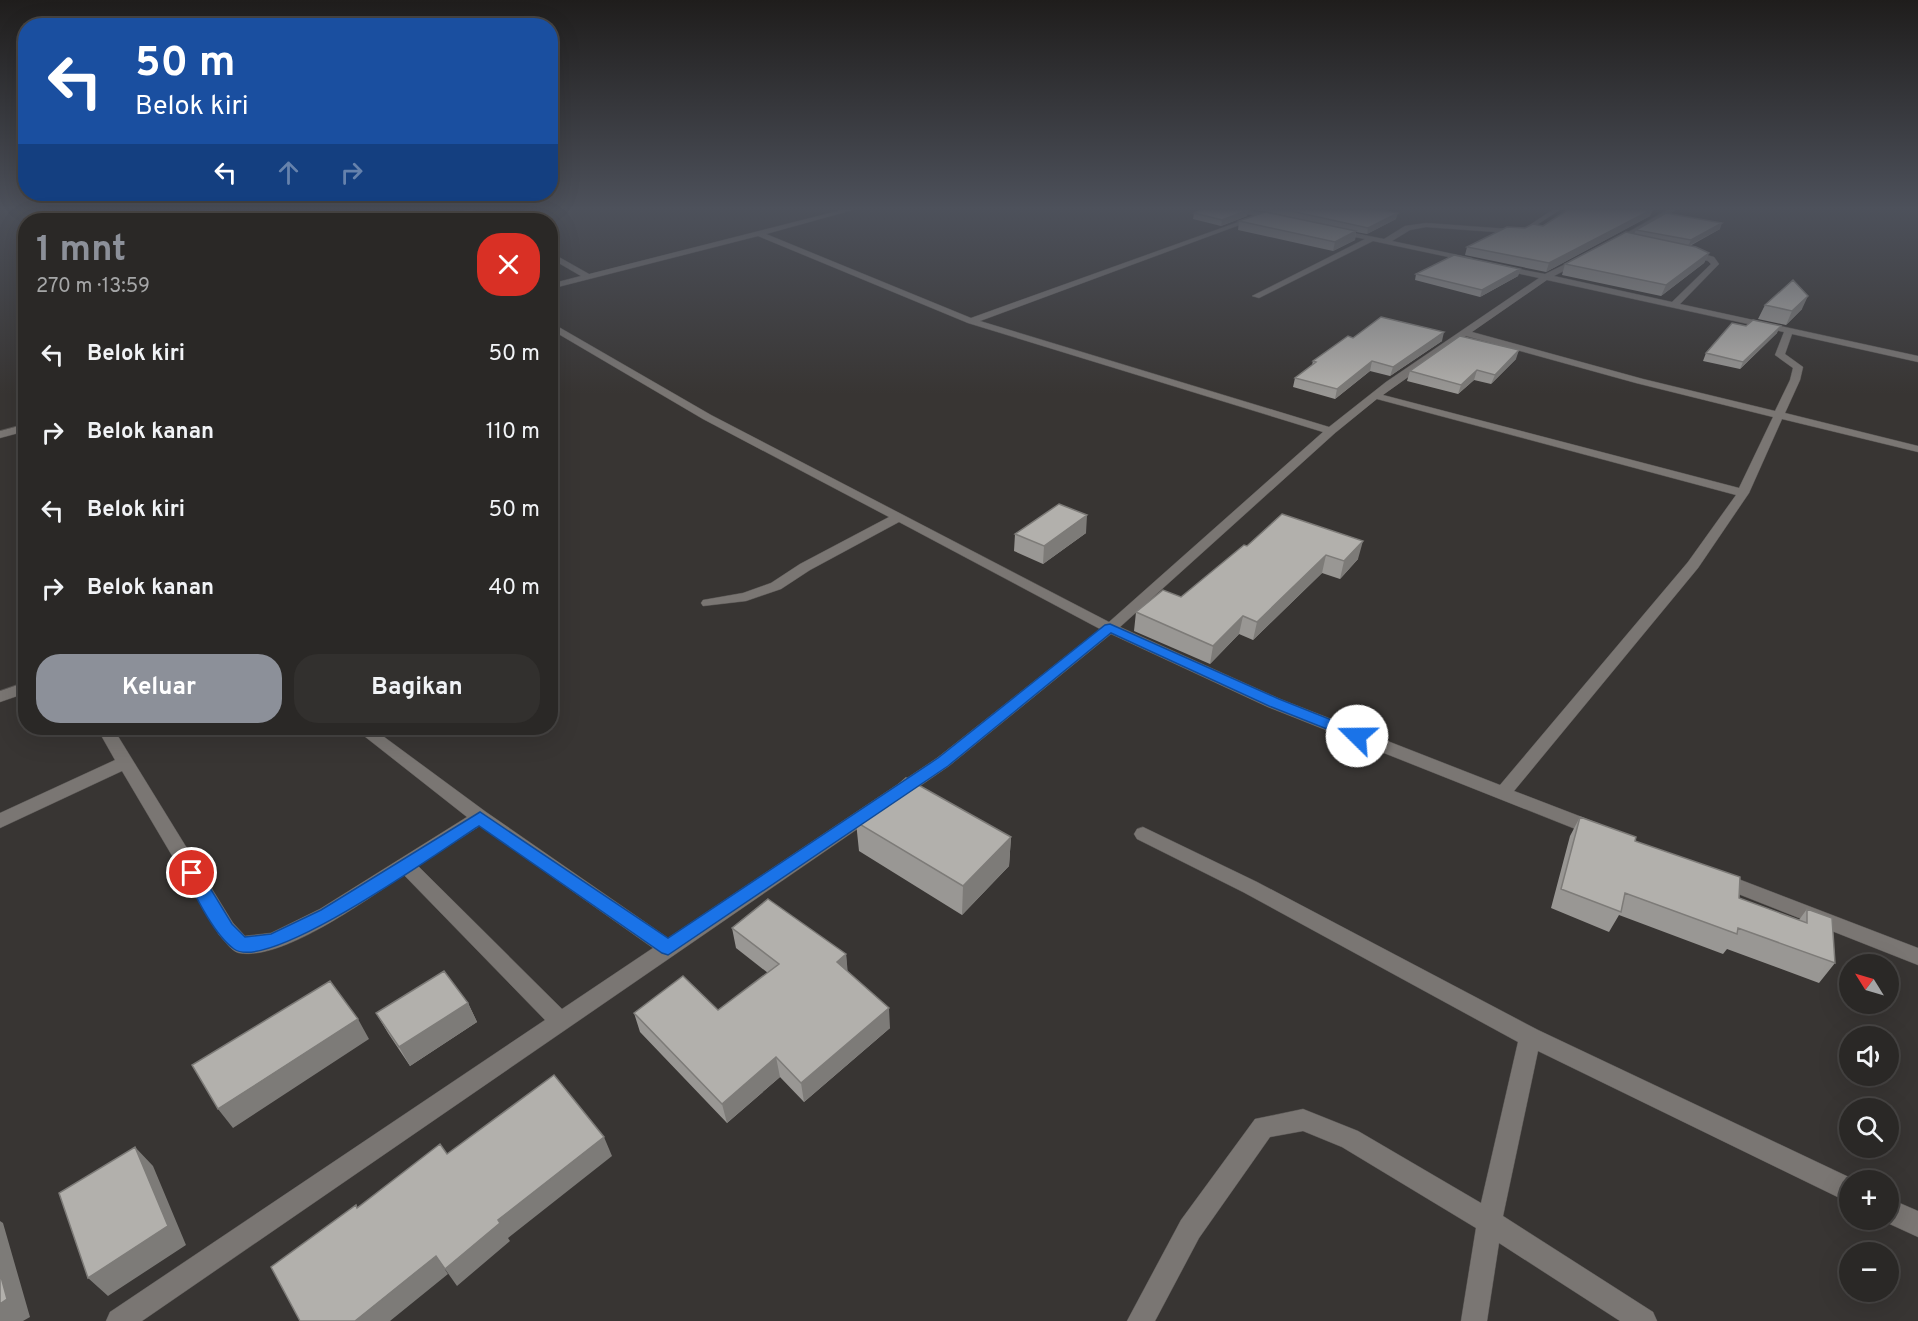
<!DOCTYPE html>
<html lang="id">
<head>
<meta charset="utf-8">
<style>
  body { margin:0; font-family:Overpass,sans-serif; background:#32302e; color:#f1f3f6; height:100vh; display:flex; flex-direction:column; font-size:22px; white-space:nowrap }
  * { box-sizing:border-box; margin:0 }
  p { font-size:20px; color:#a5a6a7 }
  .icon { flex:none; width:33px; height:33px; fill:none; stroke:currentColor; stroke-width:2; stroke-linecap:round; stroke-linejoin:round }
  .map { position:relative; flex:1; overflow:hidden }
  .details { position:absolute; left:18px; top:213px; width:540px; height:522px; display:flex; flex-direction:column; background:#2a2826; border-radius:24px; box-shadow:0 6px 24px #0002,0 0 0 2px #464443 }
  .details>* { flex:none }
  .banner { position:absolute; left:18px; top:18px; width:540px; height:183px; border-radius:24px; box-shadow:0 6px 24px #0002,0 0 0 2px #464443; background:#1a4fa0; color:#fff; overflow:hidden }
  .needle { width:39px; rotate:307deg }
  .buttons { position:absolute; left:1839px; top:954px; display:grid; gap:12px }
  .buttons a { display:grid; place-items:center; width:60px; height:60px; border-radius:50%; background:#2a2826; box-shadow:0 6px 24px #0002,0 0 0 2px #464443; font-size:30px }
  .pin { position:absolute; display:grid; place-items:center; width:51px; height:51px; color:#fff; margin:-26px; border:3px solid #fff; border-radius:50%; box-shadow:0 2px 6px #0007 }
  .me { position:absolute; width:66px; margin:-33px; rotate:292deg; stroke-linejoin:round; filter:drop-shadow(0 0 4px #0008) }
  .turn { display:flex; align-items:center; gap:21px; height:126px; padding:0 18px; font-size:27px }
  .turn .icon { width:78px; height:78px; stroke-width:2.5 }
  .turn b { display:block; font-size:42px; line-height:51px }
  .lanes { display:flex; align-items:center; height:57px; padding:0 18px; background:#0003; justify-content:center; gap:30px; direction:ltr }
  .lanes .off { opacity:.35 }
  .round { display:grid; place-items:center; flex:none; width:63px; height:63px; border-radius:24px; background:#32302e }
  .overview { display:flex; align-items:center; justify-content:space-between; height:102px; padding:0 18px }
  h1 { font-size:36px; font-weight:700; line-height:45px; color:#8c9099 }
  .button { display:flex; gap:12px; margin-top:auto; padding:12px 18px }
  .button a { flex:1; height:69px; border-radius:24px; background:#8c9099; color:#fff; font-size:24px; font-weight:700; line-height:69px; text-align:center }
  .button a+a { background:#32302e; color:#f1f3f6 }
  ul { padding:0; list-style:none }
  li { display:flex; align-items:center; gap:18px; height:78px; padding:0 18px }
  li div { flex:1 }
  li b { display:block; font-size:22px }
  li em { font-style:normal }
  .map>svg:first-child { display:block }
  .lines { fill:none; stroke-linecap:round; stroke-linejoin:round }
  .street-casing { stroke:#575452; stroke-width:1 }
  .street { fill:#7a7673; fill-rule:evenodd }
  .wall { fill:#999794 }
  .shaded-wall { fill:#7d7b78 }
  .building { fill:#b2b0ac; stroke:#7d7b78; stroke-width:1.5 }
  .route { fill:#1a73e8; stroke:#114b97; stroke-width:1.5 }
</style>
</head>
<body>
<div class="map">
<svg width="1918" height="1321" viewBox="0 0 1918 1321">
  <rect width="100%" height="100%" fill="#383533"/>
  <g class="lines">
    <g class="street-casing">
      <path id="street" d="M214,209H231L156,220H139Z
        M462,209H470L493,220H484Z
        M846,209H856L766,234L971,318L1255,216L1229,209H1241L1279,216L1276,220L1261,217L980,321L1329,427L1386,382L1539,278L1498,269V265L1545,274L1580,257H1583V261L1554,276L1672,302L1711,264L1708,261L1687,254L1686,252L1690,250L1714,257L1719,264L1680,304L1918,356V362L1792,334L1785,354L1803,367L1800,380L1785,413L1918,446V452L1782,419L1749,493L1698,568L1514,791L1600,824L1603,829L1600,834L1594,836L1588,834L1268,707L1111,634L949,766L142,1321H106L110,1312L545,1020L404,875C367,899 283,961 239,953C231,951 225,941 219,935L122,771L0,828V813L115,760L102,737L104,733H116L233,923L245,936L271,933L320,909L467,817L354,728H372L486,812L668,938L937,758L1100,629L899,522L810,570L781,589L746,601L703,606L701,603L703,600L743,593L771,583L800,564L889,517L703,419L550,329V322L711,415L1109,622L1323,432L968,323L758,236L550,289V284L581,276L550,258V252L589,274ZM1547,280L1784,332L1775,355L1793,368L1790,380L1775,411L1643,379L1472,332ZM1466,336L1636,383L1773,417L1739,488L1383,395ZM1377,399L1736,495L1688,562L1500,785L1280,699L1120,627L1335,433ZM480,826L653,948L562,1009L418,866Z
        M1554,209H1561L1523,234L1426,227L1410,230L1392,241L1472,258V262L1373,241L1259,298L1252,296L1365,239L1334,233V229L1384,239L1405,226L1426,223L1522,230Z
        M1669,209H1677L1616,245L1609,243Z
        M26,424V431L0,438V431Z
        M26,682V693L0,702V691Z
        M1143,827L1257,882L1538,1030L1855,1180H1850V1203L1538,1051L1503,1216L1653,1312L1657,1321H1620L1499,1243L1487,1321H1461L1476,1228L1342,1147L1303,1131L1270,1137L1199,1238L1155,1321H1127L1181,1220L1255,1119L1303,1109L1358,1131L1481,1203L1518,1042L1243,892L1137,839L1134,834L1137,829Z
        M1720,872L1918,948V965L1713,884L1711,879L1713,874Z
        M1888,1198L1918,1211V1237L1881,1220H1888Z"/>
    </g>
    <use href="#street" class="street"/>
  </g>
  <path class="wall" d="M1246,209H1374L1396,219L1367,234L1356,232L1355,240L1333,251L1238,230L1239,221L1343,229L1264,211Z
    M1653,209L1650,216L1546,272L1465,255L1467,247L1525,228Z
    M1248,210L1247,216L1221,226L1193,219L1194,213Z
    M1720,229L1690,246L1709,253L1704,263L1661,296L1562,275L1565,264L1634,234L1636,230Z
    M1520,269L1518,276L1480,297L1415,280L1416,274Z
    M1765,305L1802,309L1786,325L1758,319Z
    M1746,326L1777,333L1740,369L1703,361L1706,353Z
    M1353,338L1442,341L1390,376L1370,371L1335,399L1293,387L1295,378L1312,365L1313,361Z
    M1516,359L1491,384L1474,380L1458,394L1407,381L1410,371Z
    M1086,533L1043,564L1014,551L1015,534Z
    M1247,546L1358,559L1340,579L1322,573L1253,640L1239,634L1210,664L1134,631L1136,612L1181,597Z
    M1580,817L1635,841L1739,898L1799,920L1807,909L1835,963L1819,983L1727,949L1723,954L1619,915L1609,932L1551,908L1570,836Z
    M856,822L1011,837L1009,866L962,915L859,851Z
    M732,928L846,954L847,971L890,1028L804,1102L780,1077L727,1123L640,1032L634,1013L718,1010L768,973L736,948Z
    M468,1003L477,1022L410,1066L388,1033L376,1013Z"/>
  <path class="shaded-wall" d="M1653,209L1650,216L1546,272L1549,263Z
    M1248,210L1247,216L1221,226L1222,220Z
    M1398,213L1396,219L1367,234L1368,228Z
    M1722,223L1720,229L1688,246L1691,240Z
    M1356,231L1355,240L1333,251L1335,242Z
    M1709,253L1704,263L1661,296L1666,285Z
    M1520,269L1518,276L1480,297L1482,290Z
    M1808,296L1802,309L1786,325L1792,311Z
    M1781,326L1777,333L1740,369L1743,362Z
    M1444,332L1442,341L1390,376L1393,367Z
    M1519,350L1516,359L1491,384L1495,375Z
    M1372,361L1370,371L1335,399L1337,389Z
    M1477,370L1474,380L1458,394L1461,385Z
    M1087,515L1086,533L1043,564L1044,546Z
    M1363,541L1358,559L1340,579L1344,561Z
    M1326,555L1322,573L1253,640L1257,622Z
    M1243,616L1239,634L1210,664L1213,646Z
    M1011,837L1009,866L962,915L963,886Z
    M846,954L848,974L837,962Z
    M468,1003L477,1022L410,1066L399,1047Z
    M889,1008L890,1028L804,1102L801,1083Z
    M358,1019L369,1039L233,1128L218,1109Z
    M776,1057L780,1077L727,1123L722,1104Z
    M604,1137L612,1156L508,1238L510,1241L457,1286L445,1269L498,1220Z
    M135,1147L153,1166L186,1245L108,1296L88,1278Z
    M0,1221L3,1223L30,1317L23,1321H0Z
    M436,1256L448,1274L390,1321H355Z"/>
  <path class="building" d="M1204,209H1241L1248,210L1222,220L1194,213Z
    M1282,209H1374L1398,213L1368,228Z
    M1569,209H1653L1549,263L1467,247L1507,227L1525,228L1533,224L1543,226Z
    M1265,212L1356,231L1335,242L1239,221Z
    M1666,213L1722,223L1691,240L1636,230Z
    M1626,232L1696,247L1709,253L1666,285L1565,264Z
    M1454,255L1520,269L1482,290L1416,274Z
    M1793,280L1808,296L1792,311L1765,305Z
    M1381,317L1444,332L1393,367L1372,361L1337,389L1295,378L1316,362L1313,361L1348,336L1353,338Z
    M1753,320L1781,326L1743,362L1706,353L1732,323L1746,326Z
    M1460,336L1519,350L1495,375L1477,370L1461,385L1410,371Z
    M1059,504L1087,515L1044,546L1015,534Z
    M1282,514L1363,541L1344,561L1326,555L1257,622L1243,616L1213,646L1136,612L1163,590L1181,597L1244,545L1247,546Z
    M906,778L1011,837L963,886L856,822Z
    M1580,817L1636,837L1635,841L1740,877L1739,898L1807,923V909L1832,918L1835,963L1738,928L1737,934L1625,893L1621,912L1561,889Z
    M768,899L846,954L837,962L889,1008L801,1083L776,1057L722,1104L634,1013L683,976L718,1010L779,964L732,928Z
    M444,971L468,1003L399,1047L376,1013Z
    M330,981L358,1019L218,1109L192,1065Z
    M554,1075L604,1137L498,1220L500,1223L445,1269L436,1256L355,1321H300L271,1267L356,1205L357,1208L440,1144L447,1154Z
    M135,1147L168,1226L88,1278L59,1193Z
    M0,1273L7,1299L0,1304Z"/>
  <linearGradient id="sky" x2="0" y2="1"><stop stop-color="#1f1d1c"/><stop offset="0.53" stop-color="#4d515b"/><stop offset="1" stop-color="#4d515b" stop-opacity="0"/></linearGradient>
  <rect width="1918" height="394" fill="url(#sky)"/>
  <path class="route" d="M1110,624L1279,699L1362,732L1365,736L1357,741L1352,739L1269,706L1111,633L948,766L668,955L662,953L479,826C443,849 269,974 234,949C214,935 195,895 184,873L186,868L192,866L198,868L232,924L245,937L271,934L321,910L480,812L668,938L938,758L1105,625Z"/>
</svg>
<div class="buttons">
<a><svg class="needle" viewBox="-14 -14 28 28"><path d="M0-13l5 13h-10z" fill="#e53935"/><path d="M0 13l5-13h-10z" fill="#a5a6a7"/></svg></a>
<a><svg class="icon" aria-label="sound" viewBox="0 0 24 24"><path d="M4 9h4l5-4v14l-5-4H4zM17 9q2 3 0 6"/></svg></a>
<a><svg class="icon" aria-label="search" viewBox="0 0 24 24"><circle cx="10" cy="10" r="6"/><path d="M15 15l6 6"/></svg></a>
<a>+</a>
<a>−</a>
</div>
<div class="pin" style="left:192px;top:873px;background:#d93025"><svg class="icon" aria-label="arrive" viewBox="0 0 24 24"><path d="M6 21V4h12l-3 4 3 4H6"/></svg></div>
<svg class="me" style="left:1357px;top:736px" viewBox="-20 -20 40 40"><circle r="19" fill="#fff"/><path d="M0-13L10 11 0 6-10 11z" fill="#1a73e8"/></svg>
<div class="banner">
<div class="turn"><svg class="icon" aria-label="left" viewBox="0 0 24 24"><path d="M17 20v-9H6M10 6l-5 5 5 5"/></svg><div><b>50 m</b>Belok kiri</div></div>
<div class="lanes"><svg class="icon" aria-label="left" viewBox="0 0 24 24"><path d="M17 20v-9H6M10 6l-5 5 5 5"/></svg><svg class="icon off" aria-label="ahead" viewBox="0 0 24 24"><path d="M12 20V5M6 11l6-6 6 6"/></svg><svg class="icon off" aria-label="right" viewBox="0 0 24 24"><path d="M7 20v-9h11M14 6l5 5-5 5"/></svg></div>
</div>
<section class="details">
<div class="overview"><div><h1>1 mnt</h1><p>270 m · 13:59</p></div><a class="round" style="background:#d93025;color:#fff"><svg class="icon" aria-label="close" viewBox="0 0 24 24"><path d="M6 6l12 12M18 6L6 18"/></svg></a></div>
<ul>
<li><svg class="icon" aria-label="left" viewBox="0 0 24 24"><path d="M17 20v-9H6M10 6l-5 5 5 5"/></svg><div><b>Belok kiri</b></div><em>50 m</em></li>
<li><svg class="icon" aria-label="right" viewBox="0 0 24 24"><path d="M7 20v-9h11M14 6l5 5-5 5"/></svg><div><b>Belok kanan</b></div><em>110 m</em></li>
<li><svg class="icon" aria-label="left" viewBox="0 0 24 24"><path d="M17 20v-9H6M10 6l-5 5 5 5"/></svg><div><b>Belok kiri</b></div><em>50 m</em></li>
<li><svg class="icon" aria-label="right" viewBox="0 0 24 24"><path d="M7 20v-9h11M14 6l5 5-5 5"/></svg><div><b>Belok kanan</b></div><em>40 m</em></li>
</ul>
<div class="button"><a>Keluar</a><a>Bagikan</a></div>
</section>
</div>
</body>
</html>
